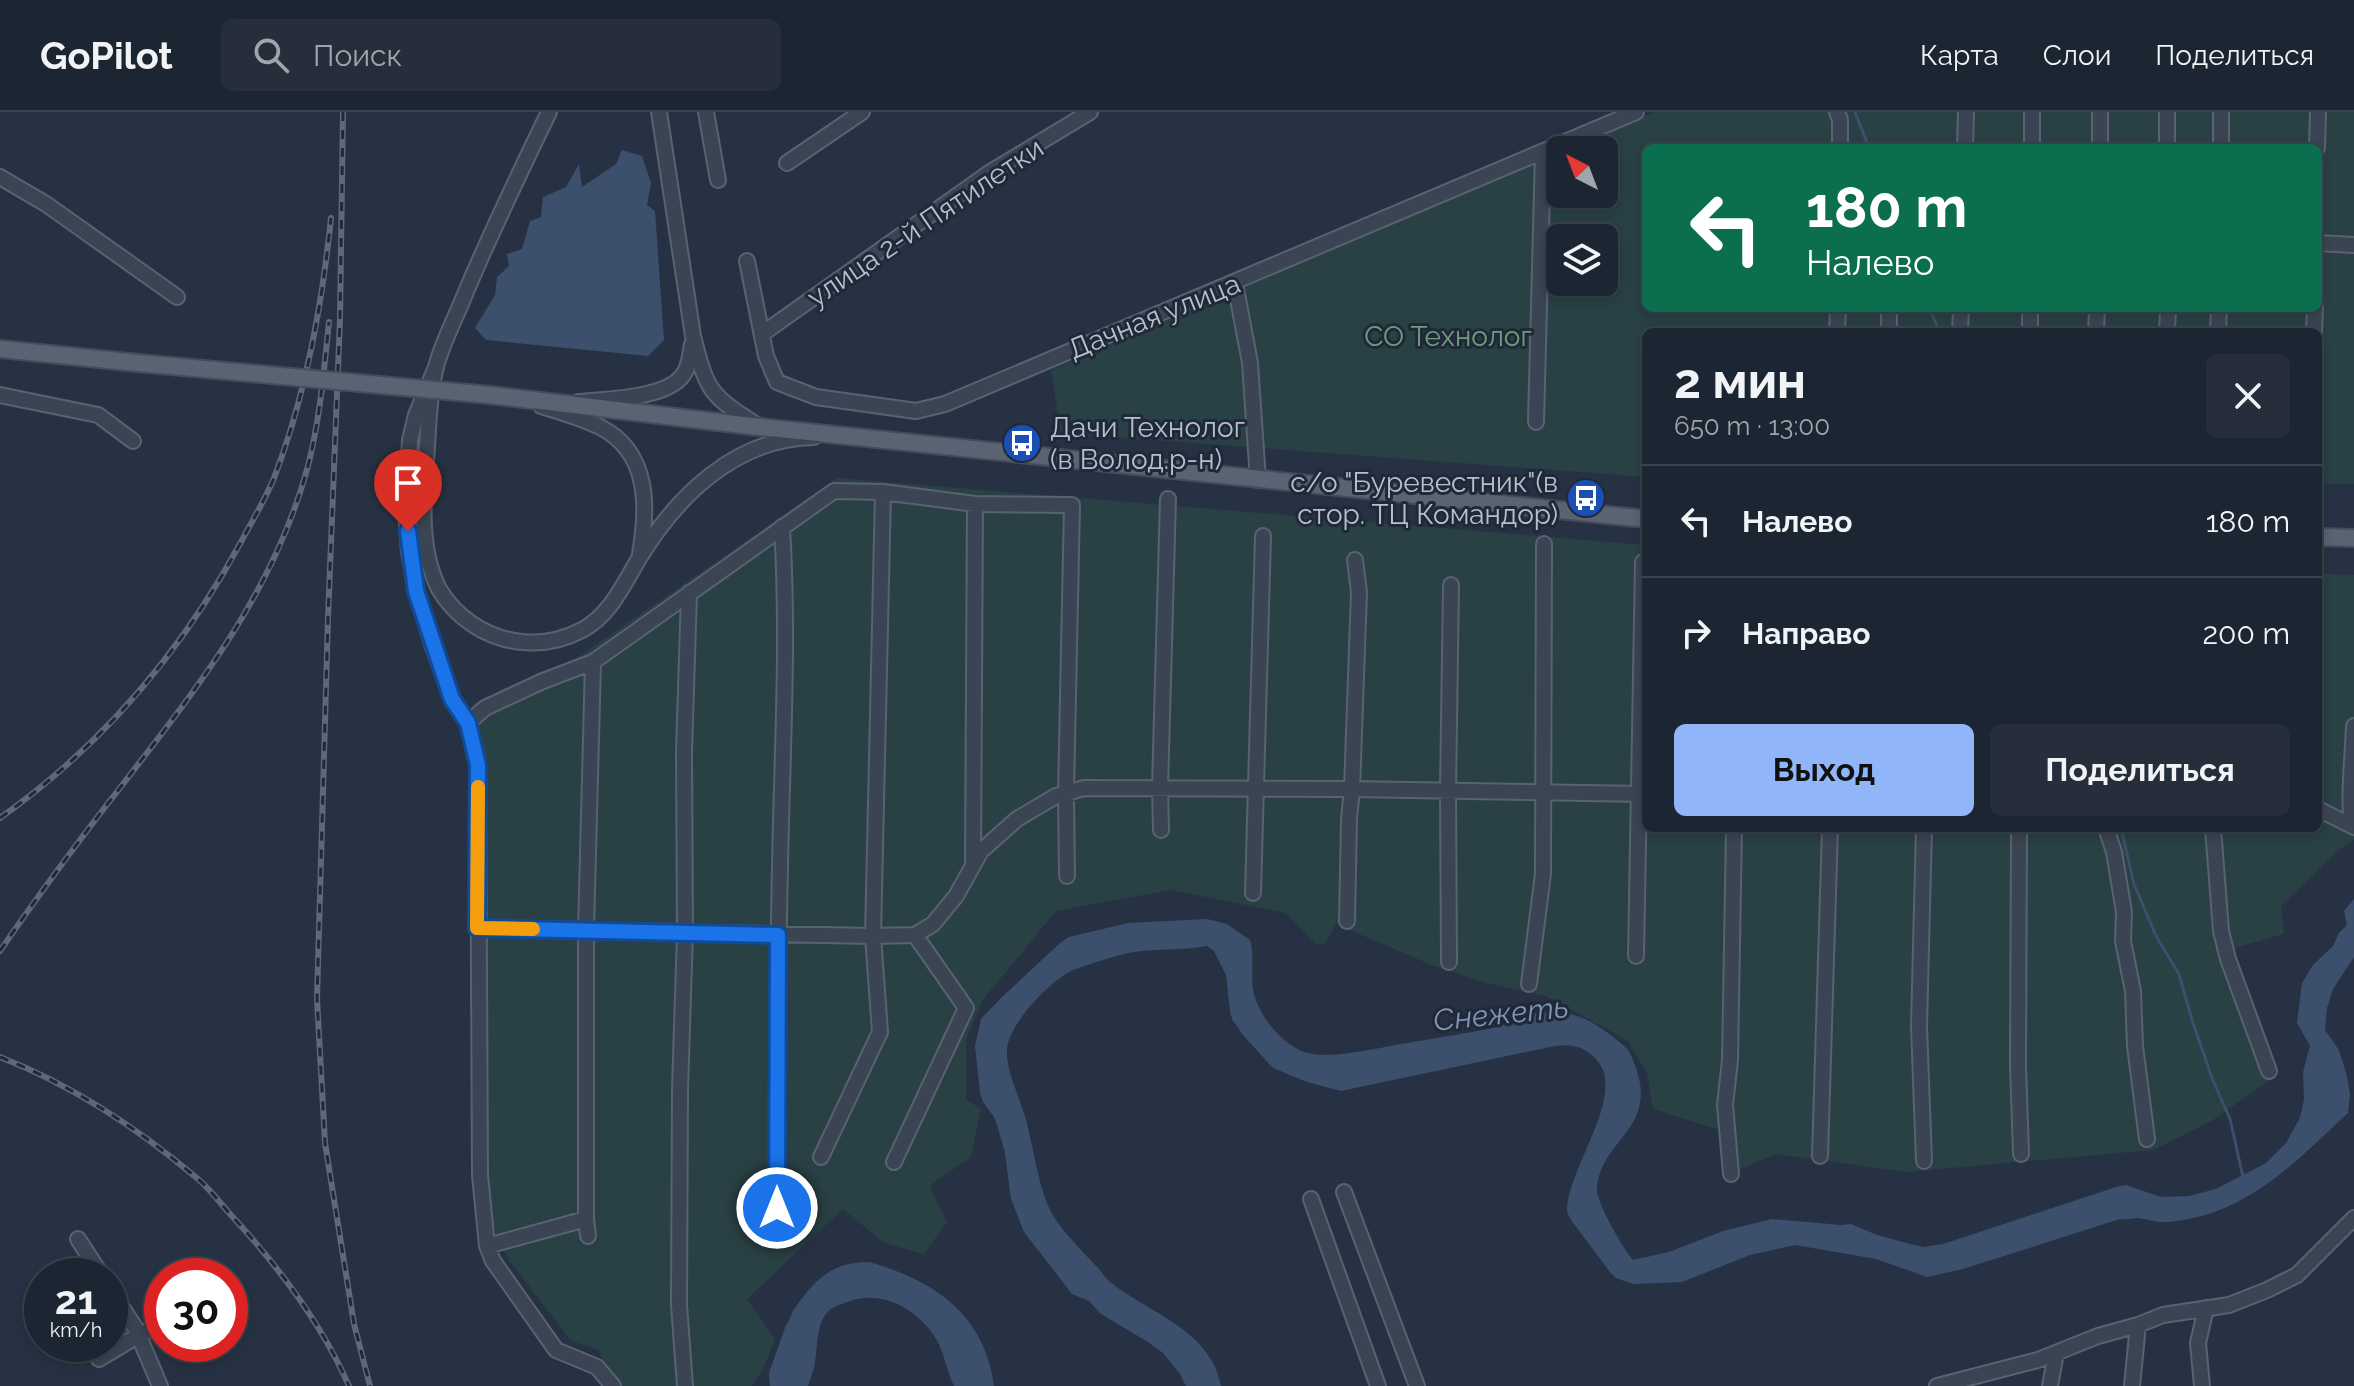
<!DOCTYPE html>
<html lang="ru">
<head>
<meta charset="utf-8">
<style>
  body { margin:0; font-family:Raleway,sans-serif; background:#252e3a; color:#f1f3f6; height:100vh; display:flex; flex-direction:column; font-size:30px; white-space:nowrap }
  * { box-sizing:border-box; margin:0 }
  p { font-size:26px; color:#a0a5ac }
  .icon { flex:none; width:44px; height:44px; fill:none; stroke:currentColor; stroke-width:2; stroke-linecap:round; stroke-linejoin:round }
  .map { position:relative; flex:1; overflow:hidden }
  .drawer { position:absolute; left:1642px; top:216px; width:680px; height:504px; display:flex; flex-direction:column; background:#1c2632; border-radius:12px; box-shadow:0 4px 12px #0003,0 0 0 2px #3a434d }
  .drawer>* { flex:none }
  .banner { position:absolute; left:1642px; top:32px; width:680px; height:168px; border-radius:12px; box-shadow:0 4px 12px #0003,0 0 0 2px #3a434d; background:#0b6e4f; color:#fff; overflow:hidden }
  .needle { width:52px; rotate:318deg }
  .fabs { position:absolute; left:1546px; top:24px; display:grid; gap:16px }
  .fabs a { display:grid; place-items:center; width:72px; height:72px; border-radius:12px; background:#1c2632; box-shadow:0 4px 12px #0003,0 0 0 2px #3a434d; font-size:40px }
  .speed { position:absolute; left:24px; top:1146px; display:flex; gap:16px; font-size:40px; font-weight:700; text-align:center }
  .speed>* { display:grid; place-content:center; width:104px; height:104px; border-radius:50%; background:#1c2632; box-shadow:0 4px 12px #0003,0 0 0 2px #3a434d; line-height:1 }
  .speed small { font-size:20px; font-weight:400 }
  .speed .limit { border:12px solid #d22; background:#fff; color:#111 }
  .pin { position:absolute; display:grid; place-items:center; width:68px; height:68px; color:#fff; margin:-82px -34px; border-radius:50% 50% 50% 0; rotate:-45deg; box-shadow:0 0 8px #0007 }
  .pin .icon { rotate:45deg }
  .me { position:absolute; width:88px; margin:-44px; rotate:0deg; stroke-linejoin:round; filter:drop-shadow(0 0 6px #0008) }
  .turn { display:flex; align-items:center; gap:28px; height:168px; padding:0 32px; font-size:36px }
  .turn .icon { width:104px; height:104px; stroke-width:2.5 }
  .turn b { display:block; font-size:56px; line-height:68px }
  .round { display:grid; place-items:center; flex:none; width:84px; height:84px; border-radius:12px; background:#252e3a }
  .overview { display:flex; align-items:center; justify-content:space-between; height:136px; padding:0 32px }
  h1 { font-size:48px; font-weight:700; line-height:60px }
  .action { display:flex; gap:16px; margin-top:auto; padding:16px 32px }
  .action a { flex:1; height:92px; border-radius:12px; background:#90b6f9; color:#111; font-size:32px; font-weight:700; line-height:92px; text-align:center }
  .action a+a { background:#252e3a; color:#f1f3f6 }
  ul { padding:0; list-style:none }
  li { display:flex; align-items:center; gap:24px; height:112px; padding:0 32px; border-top:2px solid #3a434d }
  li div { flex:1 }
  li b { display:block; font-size:30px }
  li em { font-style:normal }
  header { display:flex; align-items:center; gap:48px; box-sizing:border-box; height:112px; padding:0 40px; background:#1c2632; border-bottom:2px solid #3a434d }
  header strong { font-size:38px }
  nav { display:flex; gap:44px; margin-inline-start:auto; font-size:28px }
  .search { width:560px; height:72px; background:#252e3a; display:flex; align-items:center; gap:20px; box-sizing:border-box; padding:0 28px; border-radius:12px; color:#a0a5ac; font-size:30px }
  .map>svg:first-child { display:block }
  .green { fill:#294044; fill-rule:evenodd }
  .water { fill:#3c4f6c }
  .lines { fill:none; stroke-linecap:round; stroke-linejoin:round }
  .stream { stroke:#3c4f6c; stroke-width:3 }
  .minor-casing { stroke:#596270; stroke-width:18 }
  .major-casing { stroke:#454d5c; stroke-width:20 }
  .minor { stroke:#3b4452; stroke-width:14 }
  .major { stroke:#596372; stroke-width:16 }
  .rail-casing { stroke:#5d6879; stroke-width:6 }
  .rail { stroke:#1f2938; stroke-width:3; stroke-dasharray:9; stroke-linecap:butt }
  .major-bridge-casing { stroke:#454d5c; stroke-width:20; stroke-linecap:butt }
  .major-bridge { stroke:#596372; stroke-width:16 }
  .route-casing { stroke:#114b97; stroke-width:20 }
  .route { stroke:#1a73e8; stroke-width:14 }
  .slow { stroke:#f59e0b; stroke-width:14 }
  .labels { text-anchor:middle; stroke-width:6; stroke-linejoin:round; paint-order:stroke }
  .street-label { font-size:28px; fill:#b8bfcc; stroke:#1f2938 }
  .park-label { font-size:28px; fill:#6f9d7b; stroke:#1f2938 }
  .poi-label { font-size:28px; fill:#b8bfcc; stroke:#1f2938; text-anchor:start }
  .water-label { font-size:30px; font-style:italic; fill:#7f95b3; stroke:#1f2938 }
</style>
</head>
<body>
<header>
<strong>GoPilot</strong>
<div class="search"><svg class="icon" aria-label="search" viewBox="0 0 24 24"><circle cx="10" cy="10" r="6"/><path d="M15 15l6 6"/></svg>Поиск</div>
<nav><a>Карта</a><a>Слои</a><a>Поделиться</a></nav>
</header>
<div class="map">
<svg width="2354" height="1274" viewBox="0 0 2354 1274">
  <rect width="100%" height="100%" fill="#263243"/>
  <path class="green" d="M1655,0H2354V372H2318V220H1646V365L1061,321L1051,258L1560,40V82H1604V38H1565ZM1646,36H2318V196H1646ZM1560,126H1604V170H1560Z
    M837,366L1646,433V716H2318V462L2354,463V728L2339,738L2281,794L2284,822L2234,836L2273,953L2270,968L2213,1008L2153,1038L1906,1060L1776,1042L1736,1059L1731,1022L1653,997L1647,961L1627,928L1546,884L1490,872L1434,854L1336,812L1325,832H1316L1286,801L1171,778L1056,799L982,889L966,928V988L981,997L971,1045L929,1074L947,1110L924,1142L884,1131L843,1097L747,1187L775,1227L764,1255L752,1274H612L599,1238L571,1229L506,1144L483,1090L486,655L473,592L506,575L577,546Z"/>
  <path class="water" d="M622,38L642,44L651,71L647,93L655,99L664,228L648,244L486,228L475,216L495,183L497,165L509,154L507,142L522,137L530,109L541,105L543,85L566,75L579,52L582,75L616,52Z
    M2354,787V845L2333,877L2327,896L2325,918L2339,938L2347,964L2350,982L2348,1001C2294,1051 2247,1103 2168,1110C2157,1111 2148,1107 2138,1106C2131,1106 2126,1108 2120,1107L1963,1157L1927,1165L1876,1147L1795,1133L1750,1143L1682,1170L1633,1172L1616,1166L1610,1160L1571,1108L1567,1100C1566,1056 1630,981 1595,946C1583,934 1571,932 1555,934L1341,979L1307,970L1273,956L1243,923L1232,907L1230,899L1226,863L1214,839L1207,834C1181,839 1155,836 1128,841C1115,844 1083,854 1071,859C1049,870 1009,912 1007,937C1006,957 1016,977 1022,995C1034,1028 1037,1084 1058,1111C1070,1127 1084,1141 1098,1156C1102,1160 1105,1166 1110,1170C1149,1201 1211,1218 1221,1274H1186L1180,1262L1163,1241L1148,1230L1101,1202L1089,1189L1072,1182L1024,1120L1011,1087L1005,1041L997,1013L994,1005L983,990L980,981L975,934L981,907L1001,886L1060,831L1069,825L1128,811L1207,807L1227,812L1250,828C1257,852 1245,871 1261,899C1269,915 1287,934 1304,940C1330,949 1385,934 1413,930C1441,925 1469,921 1497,915C1511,912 1523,903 1537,901C1544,900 1560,901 1568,902C1587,904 1611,922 1625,935C1631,940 1633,949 1636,956C1658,1018 1598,1029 1597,1078C1597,1091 1623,1137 1633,1148L1669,1140L1723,1119L1772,1107L1841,1113L1851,1112L1877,1123L1914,1133L1923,1135L1943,1132L2116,1075L2126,1073L2161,1085L2189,1084L2216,1077L2266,1051L2286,1031L2300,1006L2304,988L2303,960L2310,934L2297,911L2302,871L2313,853L2333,834L2339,821L2347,813L2344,799Z
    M869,1150C933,1168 985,1202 994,1274H954C946,1258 944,1237 933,1222C914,1195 880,1177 847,1190C839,1193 831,1195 826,1202C815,1216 818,1239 814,1256C812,1262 810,1268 808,1274H770L769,1261L786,1213C791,1207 791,1201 795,1196C815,1168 831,1150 869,1150Z"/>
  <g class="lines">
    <path class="stream" d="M1855,0L1869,36
      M1929,196L1940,220
      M2121,716L2134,772L2156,824L2179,862L2192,908L2212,966L2230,1007L2243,1065"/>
    <g class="minor-casing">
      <path id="minor" d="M549,0C519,62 489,124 463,187C454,209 442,232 436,255C429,280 429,308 427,334C424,380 417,434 439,477C447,491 459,503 472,512C505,534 546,537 582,518C609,504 623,474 638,448C676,385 735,326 814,325
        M659,0L693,224C707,281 711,284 760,315
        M706,0L718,68
        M1837,0L1840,8V36
        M2167,0V36
        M1965,36L1966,0
        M2032,36V0
        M2100,36V0
        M2221,36V0
        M2317,36L2318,0
        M787,51L862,0
        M0,65L46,92L177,185
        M2318,131L2354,133
        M747,149L766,244L777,270L816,285L916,299L945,292L1636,0
        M1235,171L1250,251L1258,368
        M1837,220L1838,196
        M1889,220V196
        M1960,220L1961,196
        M2030,220V196
        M2096,220L2097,196
        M2167,220L2168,196
        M2218,220L2219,196
        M2314,220L2315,196
        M762,222L989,61L1090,0
        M436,255L416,303L410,328L406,399L409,440L416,479L433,535L452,587L468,611L478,653L480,1063L487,1134L493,1149L556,1238L597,1255L613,1274
        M0,283L98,303L133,329
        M579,290C606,287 666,287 683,263C690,254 690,242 692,232
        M541,294C561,300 582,306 600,315C650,340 648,396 640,442
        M1536,310L1543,40
        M468,611L485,596L543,569L593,550L834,379L883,380L975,392L1072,393L1066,681L1067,764
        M2354,614C2353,644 2348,684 2352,714L2354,715
        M2318,697L2352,714
        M2019,716L2018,954L2021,1042
        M2106,716L2114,740L2124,800L2123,829L2133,879L2135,934L2147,1027
        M2213,716L2221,819L2228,847L2269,959
        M1161,718L1160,676L1168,387
        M973,752L975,392
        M1253,781L1263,424
        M1347,809L1349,707L1352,677L1359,480L1355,448
        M477,816L873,824L915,823L933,812L956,784L981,739L1017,707L1056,684L1084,676L1350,677L1646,682
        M1636,844L1643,450
        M1449,850L1448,678L1451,473
        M1529,872L1543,762L1544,432
        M1820,1044L1830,716
        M821,1045L880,920L873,824L883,380
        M1924,1049L1919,914L1924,716
        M894,1050L966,896L915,823
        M1731,1062L1725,993L1730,948L1734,716
        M1344,1080L1417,1274
        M1311,1087L1378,1274
        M588,1124L586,1107V819L593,550
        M777,1126C778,1002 777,879 780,755C782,642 789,528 782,415
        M78,1127L102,1164
        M487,1134L586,1107
        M110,1177L136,1217L160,1274
        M99,1247L139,1223L162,1212
        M685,1274L679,1193L680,977L685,821L684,640L689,481
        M1937,1274L2038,1248L2098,1224L2138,1213L2163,1203L2229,1193L2267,1178L2297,1163L2354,1106
        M2050,1274L2056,1241
        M2132,1274L2138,1213
        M2202,1274L2198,1231L2206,1196"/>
    </g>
    <g class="major-casing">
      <path id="major" d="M0,237L138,251
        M490,283L760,315L1646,407
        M2318,425L2354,426"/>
    </g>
    <use href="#minor" class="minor"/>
    <use href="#major" class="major"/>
    <g class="rail-casing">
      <path id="rail" d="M343,0L340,207L328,506L317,887L325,1031L354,1212L370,1274
        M0,706C103,633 181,541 241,430C252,409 265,388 274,366C306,283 322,194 331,106
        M0,839C39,782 80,727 123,672C200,572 274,480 308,354C320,307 324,258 329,210
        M0,945C72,973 139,1017 198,1067C210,1077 220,1091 231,1103C278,1154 321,1210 349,1274"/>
    </g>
    <use href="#rail" class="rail"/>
    <g class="major-bridge-casing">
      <path id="major-bridge" d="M138,251L490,283"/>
    </g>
    <use href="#major-bridge" class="major-bridge"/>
  </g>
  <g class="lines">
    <g class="route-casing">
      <path id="route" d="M408,419L416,479L452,587L468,611L478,653L477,816L778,823L777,1096"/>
    </g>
    <use href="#route" class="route"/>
    <path class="slow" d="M478,675L477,816L533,817"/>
  </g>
  <defs>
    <g id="bus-disc" transform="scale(2)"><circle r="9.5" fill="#1a4fb4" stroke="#1f2938"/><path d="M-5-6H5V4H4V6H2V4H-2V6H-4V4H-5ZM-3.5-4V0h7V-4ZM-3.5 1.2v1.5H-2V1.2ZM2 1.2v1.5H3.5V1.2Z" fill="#fff"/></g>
  </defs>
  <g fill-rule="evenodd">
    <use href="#bus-disc" x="1022" y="331"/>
    <use href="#bus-disc" x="1586" y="386"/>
  </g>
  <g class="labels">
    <g class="street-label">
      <text transform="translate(925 110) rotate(-34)" y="10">улица 2-й Пятилетки</text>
      <text transform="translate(1154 204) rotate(-22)" y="10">Дачная улица</text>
    </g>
    <g class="park-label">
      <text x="1448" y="234">СО Технолог</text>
    </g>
    <g class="poi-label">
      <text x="1050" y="325">Дачи Технолог<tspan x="1050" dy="32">(в Волод.р-н)</tspan></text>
      <text x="1558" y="380" text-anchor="end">с/о "Буревестник"(в<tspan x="1558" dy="32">стор. ТЦ Командор)</tspan></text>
    </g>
    <g class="water-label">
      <text transform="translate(1501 902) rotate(-6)" y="10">Снежеть</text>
    </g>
  </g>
</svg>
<div class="fabs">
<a><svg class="needle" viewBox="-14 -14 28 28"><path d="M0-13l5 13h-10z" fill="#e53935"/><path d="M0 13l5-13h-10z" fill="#a0a5ac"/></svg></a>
<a><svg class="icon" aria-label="layers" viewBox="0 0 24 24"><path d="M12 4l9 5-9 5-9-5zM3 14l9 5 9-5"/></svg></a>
</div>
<div class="speed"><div>21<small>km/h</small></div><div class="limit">30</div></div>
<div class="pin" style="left:408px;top:419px;background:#d93025"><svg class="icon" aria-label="arrive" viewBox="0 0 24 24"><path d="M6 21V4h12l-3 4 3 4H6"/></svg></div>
<svg class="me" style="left:777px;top:1096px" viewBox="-20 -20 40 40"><circle r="17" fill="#1a73e8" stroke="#fff" stroke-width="3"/><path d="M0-11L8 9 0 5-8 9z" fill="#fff"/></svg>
<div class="banner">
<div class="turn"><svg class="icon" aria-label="left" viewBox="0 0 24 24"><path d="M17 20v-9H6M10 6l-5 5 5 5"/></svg><div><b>180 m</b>Налево</div></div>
</div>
<section class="drawer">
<div class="overview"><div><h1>2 мин</h1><p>650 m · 13:00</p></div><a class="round"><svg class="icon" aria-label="close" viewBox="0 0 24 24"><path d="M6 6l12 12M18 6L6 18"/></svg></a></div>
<ul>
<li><svg class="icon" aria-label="left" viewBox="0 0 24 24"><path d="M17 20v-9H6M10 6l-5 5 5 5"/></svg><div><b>Налево</b></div><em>180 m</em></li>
<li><svg class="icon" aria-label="right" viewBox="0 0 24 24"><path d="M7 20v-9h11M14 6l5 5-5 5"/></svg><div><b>Направо</b></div><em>200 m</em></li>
</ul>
<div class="action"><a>Выход</a><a>Поделиться</a></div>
</section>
</div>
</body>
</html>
